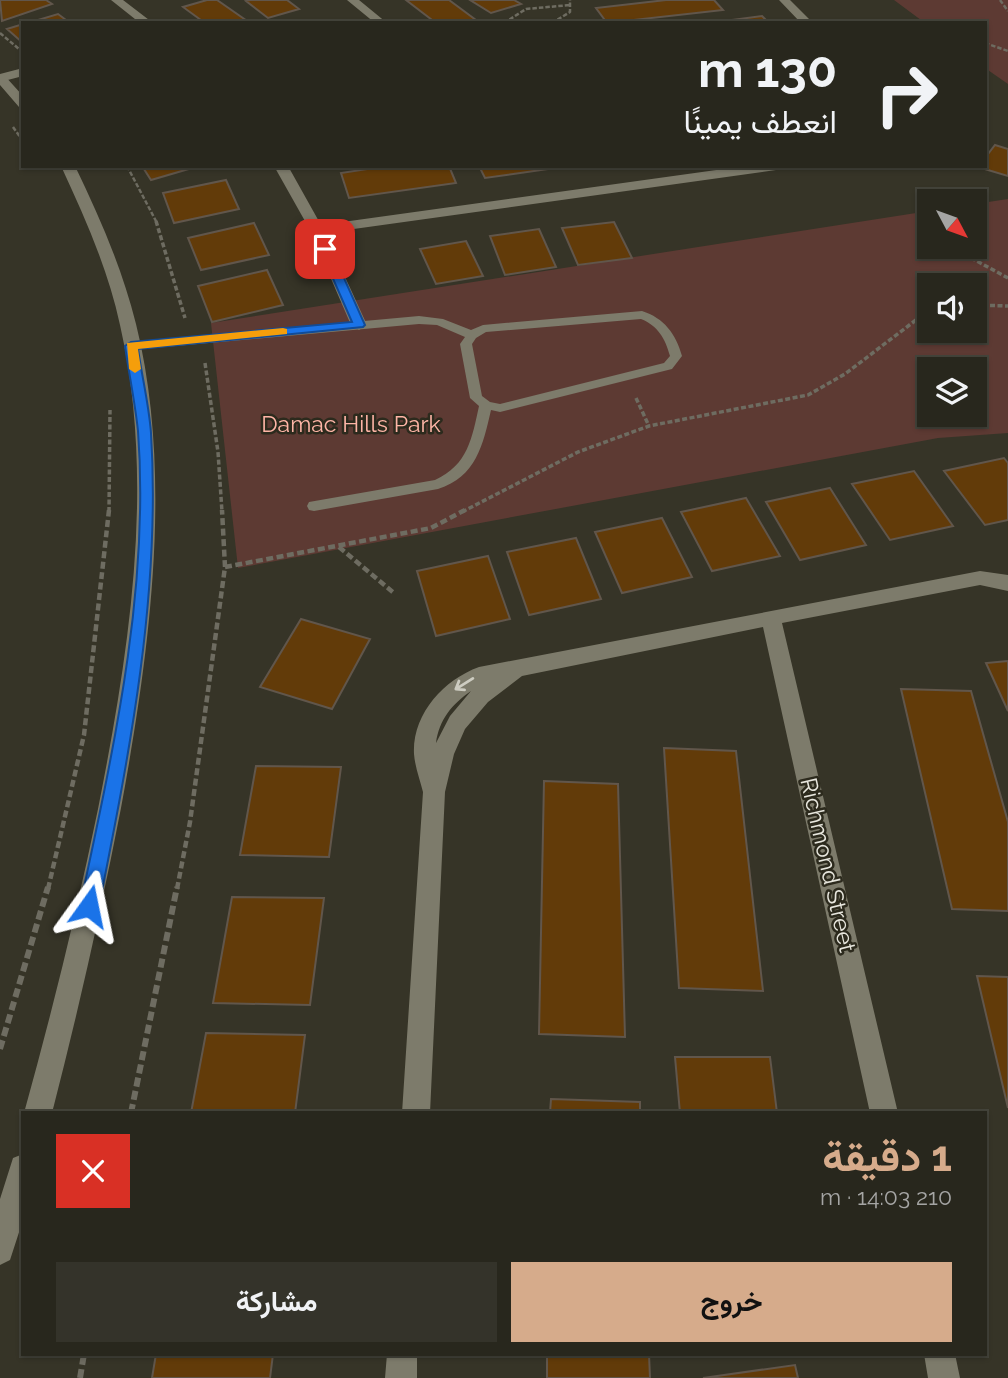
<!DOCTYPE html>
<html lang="ar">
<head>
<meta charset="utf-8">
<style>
  body { margin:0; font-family:Raleway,Vazirmatn,sans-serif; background:#34332a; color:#f1f3f6; direction:rtl; height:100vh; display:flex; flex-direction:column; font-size:26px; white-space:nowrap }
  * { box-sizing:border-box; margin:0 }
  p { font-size:23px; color:#a5a5a4 }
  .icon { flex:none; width:38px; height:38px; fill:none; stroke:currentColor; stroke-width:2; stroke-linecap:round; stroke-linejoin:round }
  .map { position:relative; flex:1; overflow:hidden; direction:ltr }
  .drawer { position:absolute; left:21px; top:1111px; width:966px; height:245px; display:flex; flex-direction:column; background:#28271d; border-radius:0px; box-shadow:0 2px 5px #0004,0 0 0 2px #44443b; direction:rtl }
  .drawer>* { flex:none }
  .hud { position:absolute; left:21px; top:21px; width:966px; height:147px; border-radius:0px; box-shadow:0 2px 5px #0004,0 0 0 2px #44443b; direction:rtl; background:#28271d; color:#f1f3f6; overflow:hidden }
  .needle { width:46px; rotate:131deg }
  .tools { position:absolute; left:917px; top:189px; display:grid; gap:14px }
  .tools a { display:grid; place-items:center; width:70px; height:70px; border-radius:0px; background:#28271d; box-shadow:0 2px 5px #0004,0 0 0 2px #44443b; font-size:35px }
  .pin { position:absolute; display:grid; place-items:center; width:60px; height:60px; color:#fff; margin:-30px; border-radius:14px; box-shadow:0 4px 10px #0006 }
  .me { position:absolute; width:77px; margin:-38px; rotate:12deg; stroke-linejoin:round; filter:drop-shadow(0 0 5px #0008) }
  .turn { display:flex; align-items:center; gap:24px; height:147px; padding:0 35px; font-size:32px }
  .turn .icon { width:91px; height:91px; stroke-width:2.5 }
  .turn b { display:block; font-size:49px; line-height:60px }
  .round { display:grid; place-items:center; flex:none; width:74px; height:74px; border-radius:0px; background:#34332a }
  .headline { display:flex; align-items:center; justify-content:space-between; height:119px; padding:0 35px }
  h1 { font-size:42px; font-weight:700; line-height:52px; color:#d6ab8b }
  .button { display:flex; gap:14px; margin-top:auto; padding:14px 35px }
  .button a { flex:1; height:80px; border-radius:0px; background:#d6ab8b; color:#111; font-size:28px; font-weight:700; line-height:80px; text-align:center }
  .button a+a { background:#34332a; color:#f1f3f6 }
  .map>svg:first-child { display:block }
  .green { fill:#5d3a33; fill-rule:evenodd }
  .building { fill:#623b09; stroke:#61564b; stroke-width:2 }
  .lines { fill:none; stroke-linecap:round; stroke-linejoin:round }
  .path-far3 { stroke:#6e6c61; stroke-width:2.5; stroke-dasharray:4.5 2; stroke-linecap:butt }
  .path-far2 { stroke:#6e6c61; stroke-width:3.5; stroke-dasharray:5 2.5; stroke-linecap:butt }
  .path-far1 { stroke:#6e6c61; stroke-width:4.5; stroke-dasharray:7 3.5; stroke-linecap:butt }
  .path { stroke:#6e6c61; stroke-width:6; stroke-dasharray:9 4.5; stroke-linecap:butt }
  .service { fill:#7d7b6b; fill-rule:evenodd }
  .minor { fill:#7d7b6b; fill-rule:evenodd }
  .tertiary { fill:#7d7b6b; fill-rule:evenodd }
  .oneway { stroke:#cdccc1 }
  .route { fill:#1a73e8; stroke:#114b97; stroke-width:2 }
  .slow { fill:#f59e0b }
  .labels { text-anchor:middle; stroke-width:5; stroke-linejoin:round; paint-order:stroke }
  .park-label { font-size:23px; fill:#feb5a6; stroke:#2c2a1d }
  .street-label { font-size:23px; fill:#e8e7de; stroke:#2c2a1d }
</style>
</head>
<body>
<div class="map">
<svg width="1008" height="1378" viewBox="0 0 1008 1378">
  <rect width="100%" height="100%" fill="#363427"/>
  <path class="green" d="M894,0H1008V84L985,68V23H925Z
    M1008,199V433L938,438L238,568L211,323L929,211V247H975V204ZM929,285H975V331H929ZM929,369H975V415H929Z"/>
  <path class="building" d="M0,0H46L52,4L2,21Z
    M207,0H217L250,23H205L183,7Z
    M250,0H287L299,9L268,18L246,1Z
    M406,0H449L480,23H436Z
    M470,0H514L521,4L491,13Z
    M666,0H714L723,10L607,23L596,8Z
    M58,14L70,23H28Z
    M762,16L769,23H709Z
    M23,24V43L7,29Z
    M995,145L1008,149V176L978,167L985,166V158Z
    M142,166H199L151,180Z
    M387,166H449L456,183L349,198L341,173Z
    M479,166H569L485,178Z
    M226,180L239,209L174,223L163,193Z
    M614,222L632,258L578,265L562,228Z
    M254,223L269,255L201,270L188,238Z
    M539,229L556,267L505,275L490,236Z
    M466,241L483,276L436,284L420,249Z
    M267,270L283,305L212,322L198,286Z
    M1004,458L1008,463V520L985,525L944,471Z
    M914,471L953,526L890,540L852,484Z
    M830,488L866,545L800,560L766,502Z
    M746,498L780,556L712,571L681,512Z
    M662,518L692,577L622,593L595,532Z
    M576,538L601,599L529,615L507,552Z
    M488,556L510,619L436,636L417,571Z
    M301,619L370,639L332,709L260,687Z
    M1008,661V711L986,663Z
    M901,689L971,691L1008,822V911L952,909Z
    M664,748L736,751L763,991L679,988Z
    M256,766L341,767L329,857L240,855Z
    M544,781L618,784L625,1037L539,1034Z
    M232,897L324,898L310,1005L213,1003Z
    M977,976L1008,977V1108Z
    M206,1033L305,1035L295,1113H191Z
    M675,1057H770L777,1113H680Z
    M551,1099L640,1102V1113H550Z
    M156,1354H273L270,1378H152Z
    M547,1354H649L650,1378H547Z
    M795,1365L798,1378H703Z"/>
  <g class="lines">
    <path class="path-far3" d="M1000,0L1008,11
      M504,23L526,9L570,5
      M552,23L570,12V0
      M0,33L19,49
      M985,43L1008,51
      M13,127L23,141
      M127,166L157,223"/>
    <path class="path-far2" d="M156,221L185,318
      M924,232L929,235
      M951,247L1008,278
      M975,305L1008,306
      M205,363L218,452L222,512
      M636,398L649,426
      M109,512L110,410
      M462,512L578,452L649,426L808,395L845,374L916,320L929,317"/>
    <path class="path-far1" d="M339,547L394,593
      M225,567L431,528L465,510
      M48,889L84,735L109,510
      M177,889L190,822L225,567L222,510"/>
    <path class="path" d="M0,1049L48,887
      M131,1113L177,887
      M80,1378L84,1354"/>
    <path class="service" d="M642,311C664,318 676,334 682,356L672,369L500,412L491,410C483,445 476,477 438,489L314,511L309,510L307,506L309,502L435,480C468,465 472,438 479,406L470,398L460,344L465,337L437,325L419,324L131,350L125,346L131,342L419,316L443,319L471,330L483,325ZM641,319C658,326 665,338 670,356L664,363L500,404L490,402L482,396L472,344L476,338L486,332Z"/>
    <path class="minor" d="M111,0H123L153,23H140Z
      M347,0H359L387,23H375Z
      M779,0H790L813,23H801Z
      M23,68V76L0,82V74Z
      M274,166H288L321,225L745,166H782L776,170L325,233L367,325L359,330L351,325L310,230Z
      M980,571L1008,575V591L980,585L782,623L898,1113H870L763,627L522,676L488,702L465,729L454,754L445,792L430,1113H402L423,792C420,780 415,767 414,754C412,715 443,680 479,667ZM471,691L450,716L436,743C439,720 452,704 471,691Z
      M387,1354H417V1378H385Z
      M924,1354H955L960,1378H928Z"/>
    <path class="tertiary" d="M0,74L4,75L23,96V108L19,107L0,85Z
      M61,166H75C100,218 122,268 136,324C174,477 149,656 121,808C101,911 78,1012 52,1113H24C52,1012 77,911 98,809C129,652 156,483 120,325C108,269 85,218 61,166Z
      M23,1154V1220L10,1260L0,1265V1199L13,1158Z"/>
  </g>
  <defs><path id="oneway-shaft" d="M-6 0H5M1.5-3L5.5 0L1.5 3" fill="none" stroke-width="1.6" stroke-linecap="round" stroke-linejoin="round" transform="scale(1.75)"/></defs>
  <use class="oneway" href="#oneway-shaft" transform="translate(464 684) rotate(148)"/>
  <path class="route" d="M325,246L331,249L365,325L363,327L138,349C142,377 149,405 151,433C161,593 130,750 99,906L96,912L89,915L83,912L80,906C113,751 150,590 138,431C135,402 129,374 125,346L131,342L352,322L320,249Z"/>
  <path class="slow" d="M283,328L287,329V334L138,349L141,369L135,373L129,369L127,343Z"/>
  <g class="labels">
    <g class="park-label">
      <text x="351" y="432">Damac Hills Park</text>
    </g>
    <g class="street-label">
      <text transform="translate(828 865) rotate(77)" y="8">Richmond Street</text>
    </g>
  </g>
</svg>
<div class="tools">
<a><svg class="needle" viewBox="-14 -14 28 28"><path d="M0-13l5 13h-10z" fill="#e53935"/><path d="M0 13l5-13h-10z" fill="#a5a5a4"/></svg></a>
<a><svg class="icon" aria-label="sound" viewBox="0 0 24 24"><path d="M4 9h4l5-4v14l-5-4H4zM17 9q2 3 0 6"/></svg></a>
<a><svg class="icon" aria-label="layers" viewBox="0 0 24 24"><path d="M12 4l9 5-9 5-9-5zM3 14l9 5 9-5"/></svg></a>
</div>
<div class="pin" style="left:325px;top:249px;background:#d93025"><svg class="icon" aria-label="arrive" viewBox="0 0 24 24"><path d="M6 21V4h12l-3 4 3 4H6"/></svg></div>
<svg class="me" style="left:89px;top:906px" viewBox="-20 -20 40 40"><path d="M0-17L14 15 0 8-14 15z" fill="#1a73e8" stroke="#fff" stroke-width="4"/></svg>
<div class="hud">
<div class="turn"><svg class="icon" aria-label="right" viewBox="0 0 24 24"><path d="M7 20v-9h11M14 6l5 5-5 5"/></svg><div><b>130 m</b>انعطف يمينًا</div></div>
</div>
<section class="drawer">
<div class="headline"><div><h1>1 دقيقة</h1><p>210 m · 14:03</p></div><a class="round" style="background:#d93025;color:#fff"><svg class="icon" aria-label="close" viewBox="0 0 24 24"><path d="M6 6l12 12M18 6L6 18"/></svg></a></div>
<div class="button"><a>خروج</a><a>مشاركة</a></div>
</section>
</div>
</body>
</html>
